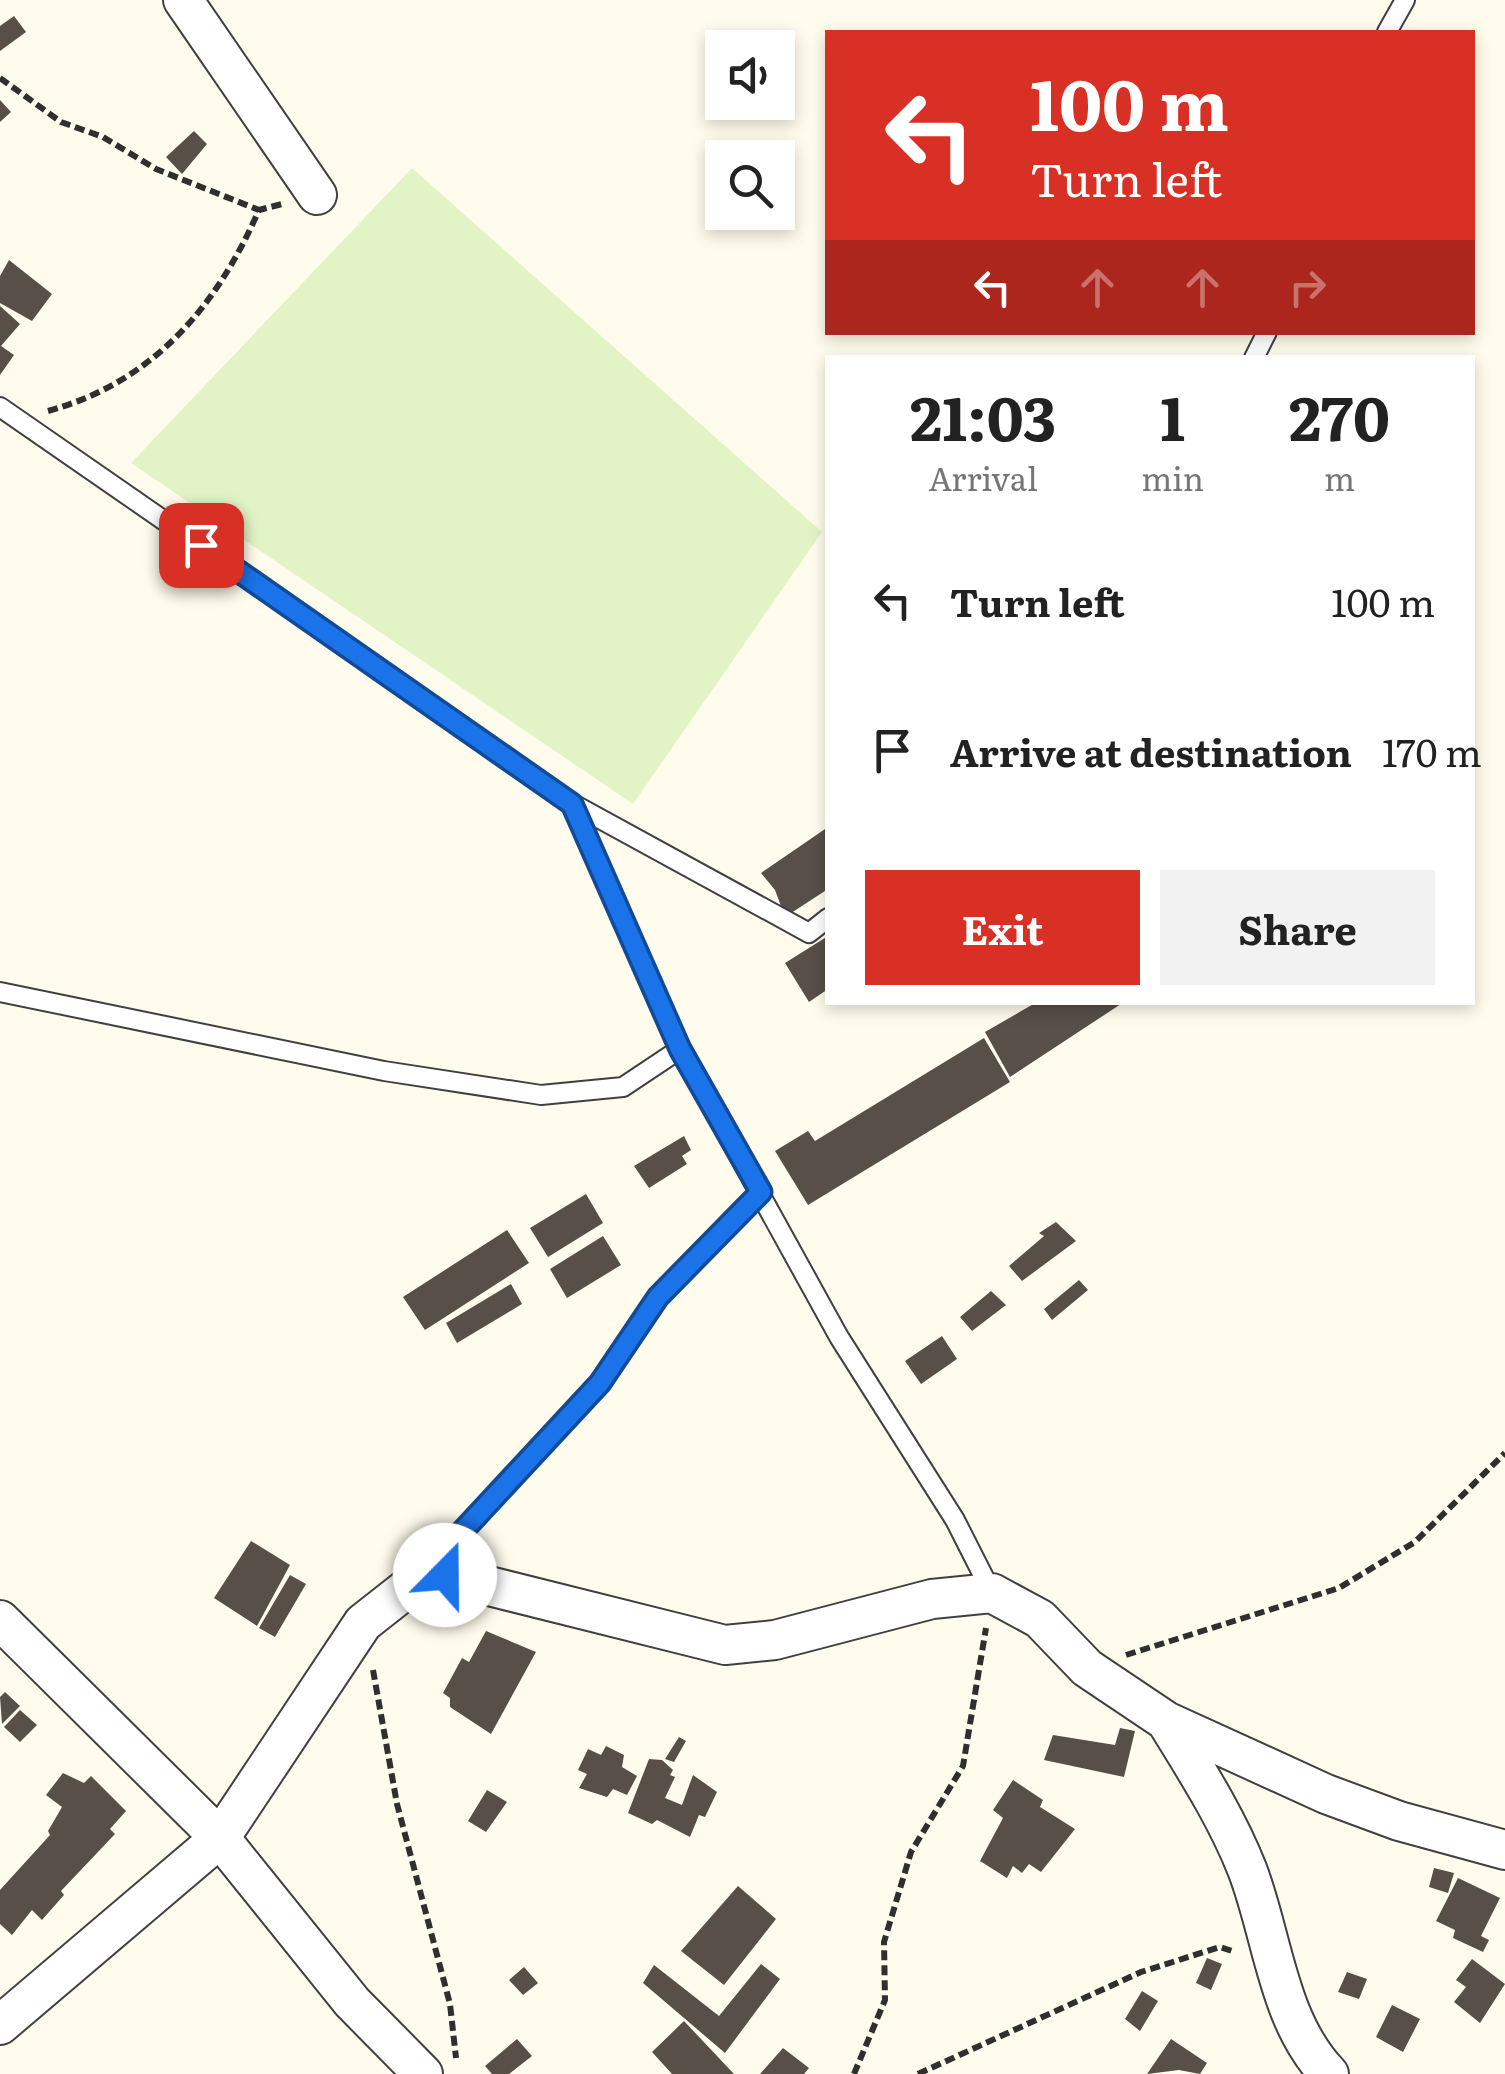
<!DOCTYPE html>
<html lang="en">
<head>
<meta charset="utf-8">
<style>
  body { margin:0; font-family:Literata,serif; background:#f2f2f2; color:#222; height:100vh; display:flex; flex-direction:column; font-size:38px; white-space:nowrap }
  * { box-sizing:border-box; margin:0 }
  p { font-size:32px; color:#767676 }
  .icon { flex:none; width:55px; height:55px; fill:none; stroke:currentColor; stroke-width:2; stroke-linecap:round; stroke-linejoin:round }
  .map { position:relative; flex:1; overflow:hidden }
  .side { position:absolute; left:825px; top:355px; width:650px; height:650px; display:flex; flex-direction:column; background:#fff; border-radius:0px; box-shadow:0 5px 15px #0003 }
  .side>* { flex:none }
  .banner { position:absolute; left:825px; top:30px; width:650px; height:305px; border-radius:0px; box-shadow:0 5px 15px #0003; background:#d93025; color:#fff; overflow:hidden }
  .tools { position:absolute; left:705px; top:30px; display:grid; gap:20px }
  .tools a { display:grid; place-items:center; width:90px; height:90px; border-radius:0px; background:#fff; box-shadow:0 5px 15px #0003; font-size:50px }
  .pin { position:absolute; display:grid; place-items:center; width:85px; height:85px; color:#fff; margin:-42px; border-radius:20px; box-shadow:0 5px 15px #0006 }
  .me { position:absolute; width:110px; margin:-55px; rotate:22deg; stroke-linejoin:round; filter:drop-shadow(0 0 8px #0008) }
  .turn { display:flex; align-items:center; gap:35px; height:210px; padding:0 40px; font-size:45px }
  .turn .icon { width:130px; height:130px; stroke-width:2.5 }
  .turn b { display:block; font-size:70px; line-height:85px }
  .lanes { display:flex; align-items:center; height:95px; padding:0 40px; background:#0003; justify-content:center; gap:50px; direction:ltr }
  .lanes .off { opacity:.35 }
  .eta { display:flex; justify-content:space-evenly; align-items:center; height:170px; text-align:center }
  .eta b { font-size:60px; font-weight:700; line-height:70px }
  .button { display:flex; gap:20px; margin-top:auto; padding:20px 40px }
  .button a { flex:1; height:115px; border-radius:0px; background:#d93025; color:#fff; font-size:40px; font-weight:700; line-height:115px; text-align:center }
  .button a+a { background:#f2f2f2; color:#222 }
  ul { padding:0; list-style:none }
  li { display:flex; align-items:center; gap:30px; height:150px; padding:0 40px }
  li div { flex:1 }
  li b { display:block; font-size:38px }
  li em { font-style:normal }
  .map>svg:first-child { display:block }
  .pitch { fill:#e2f4c6 }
  .building { fill:#574f48 }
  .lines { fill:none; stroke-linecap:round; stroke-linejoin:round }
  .lane-casing { stroke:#404040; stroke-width:22 }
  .street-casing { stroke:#404040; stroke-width:42 }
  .path { stroke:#2f2f2f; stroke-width:6; stroke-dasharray:10 5; stroke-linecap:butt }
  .lane { stroke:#fff; stroke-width:18 }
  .street { stroke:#fff; stroke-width:38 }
  .route-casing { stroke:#114b97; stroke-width:25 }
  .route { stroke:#1a73e8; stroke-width:18 }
</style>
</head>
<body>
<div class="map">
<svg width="1505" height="2074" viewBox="0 0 1505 2074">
  <rect width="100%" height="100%" fill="#fffced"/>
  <path class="pitch" d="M412,168L822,532L633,804L131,463Z"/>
  <path class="building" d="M14,16L26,32L0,51V26Z
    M0,100L11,112L0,122Z
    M194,131L207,144L182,174L166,157Z
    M9,260L52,294L32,321L0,303V276Z
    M0,306L20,324L1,346L14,355L0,375Z
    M828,827V889L785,917L775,890L761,873Z
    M828,936V989L809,1002L785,963Z
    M1037,1002H1124L1010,1077L985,1032Z
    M984,1038L1010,1082L808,1205L775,1151L808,1131L815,1141Z
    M684,1136L691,1150L682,1156L687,1164L649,1188L634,1166Z
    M586,1194L603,1223L548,1257L530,1228Z
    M1056,1222L1076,1241L1022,1281L1009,1266L1044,1236L1039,1233Z
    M507,1230L529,1263L425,1330L403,1297Z
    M603,1236L621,1265L567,1298L550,1269Z
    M1079,1280L1088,1290L1052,1320L1044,1309Z
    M511,1284L522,1304L457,1343L446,1323Z
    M991,1291L1006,1305L972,1331L960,1317Z
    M942,1336L957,1359L921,1384L905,1361Z
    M251,1541L290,1565L257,1626L214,1598Z
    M290,1575L306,1584L275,1637L259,1628Z
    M486,1631L536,1652L491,1734L450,1707V1698L443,1693L462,1658L469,1662Z
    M5,1692L20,1706L2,1724L0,1697Z
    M20,1710L37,1725L20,1742L4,1727Z
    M1120,1728L1135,1731L1124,1777L1044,1760L1053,1735L1115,1745Z
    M679,1737L686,1741L674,1762L665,1759Z
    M606,1746L624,1755L622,1767L637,1776L627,1795L613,1789L607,1797L579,1788L587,1774L578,1770L588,1749L601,1755Z
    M649,1759L662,1760L673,1770L670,1775L675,1777L665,1798L682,1805L693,1775L717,1792L705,1817L699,1815L690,1837L657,1820L652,1824L628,1813Z
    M63,1773L84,1783L91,1776L126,1811L110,1829L115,1834L61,1891L64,1895L42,1920L32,1910L12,1935L0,1924V1890L50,1835L48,1831L62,1807L46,1795Z
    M1013,1780L1043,1800L1040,1807L1075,1829L1041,1872L1029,1864L1022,1873L1013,1866L1007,1878L980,1861L1003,1818L993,1810Z
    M487,1790L507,1802L486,1832L468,1821Z
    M1434,1868L1454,1873L1448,1893L1429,1887Z
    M1458,1878L1500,1898L1481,1936L1489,1940L1483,1952L1453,1938L1455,1930L1436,1921Z
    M738,1886L776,1919L724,1985L681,1951Z
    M1207,1958L1222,1964L1211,1990L1196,1983Z
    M1472,1959L1505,1984L1480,2023L1454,2002L1466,1987L1456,1980Z
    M761,1964L780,1979L725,2053L643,1983L654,1965L719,2016Z
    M524,1967L538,1983L523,1995L509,1980Z
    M1347,1972L1367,1979L1359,1999L1338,1992Z
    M1142,1991L1158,2001L1140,2031L1125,2019Z
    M1392,2005L1420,2019L1403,2052L1376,2037Z
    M684,2021L734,2074H672L652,2052Z
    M517,2039L532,2056L509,2074H492L485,2066Z
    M1171,2039L1207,2063L1200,2074L1179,2070L1147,2074Z
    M783,2048L809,2068L804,2074H760Z"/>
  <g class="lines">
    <g class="lane-casing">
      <path id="lane" d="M1387,32L1405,0
        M1254,358L1267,332
        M0,407L573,804L809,933L828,918
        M573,804L680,1049L839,1337L955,1520L992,1593
        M0,992L384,1071L541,1095L623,1087L680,1049
        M445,1575L457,1536L600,1383L658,1297L761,1192"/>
    </g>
    <g class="street-casing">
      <path id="street" d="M183,0L317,195
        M0,1620L220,1838L352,2002L423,2074
        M1166,1721C1196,1770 1226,1816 1247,1869C1273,1936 1277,2020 1329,2074
        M0,2025L220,1838L363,1623L419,1579L445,1575L725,1645L775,1640L932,1599L992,1593L1040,1619L1087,1668L1166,1721L1326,1794L1399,1821L1505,1850"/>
    </g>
    <path class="path" d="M0,78L61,122L103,137L156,169L259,210
      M48,411C153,382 216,308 259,210L282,204
      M1126,1655L1339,1588L1415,1542L1505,1453
      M373,1670L397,1804L450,2004L456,2058
      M854,2074L885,2000L884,1942L911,1852L963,1766L986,1628
      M918,2074L1141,1972L1220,1947L1235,1952"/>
    <use href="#lane" class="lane"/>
    <use href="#street" class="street"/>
  </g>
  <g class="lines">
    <g class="route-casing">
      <path id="route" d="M201,545L572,804L680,1049L761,1192L658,1297L600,1383L458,1536L445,1575"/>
    </g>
    <use href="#route" class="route"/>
  </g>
</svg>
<div class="tools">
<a><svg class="icon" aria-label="sound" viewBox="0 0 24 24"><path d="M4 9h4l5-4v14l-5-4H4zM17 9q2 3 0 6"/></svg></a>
<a><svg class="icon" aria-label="search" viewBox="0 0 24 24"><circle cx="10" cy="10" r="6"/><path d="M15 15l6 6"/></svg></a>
</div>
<div class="pin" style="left:201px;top:545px;background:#d93025"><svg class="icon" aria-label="arrive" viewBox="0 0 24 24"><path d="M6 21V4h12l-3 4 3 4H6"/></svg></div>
<svg class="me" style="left:445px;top:1575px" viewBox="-20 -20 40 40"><circle r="19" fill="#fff"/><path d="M0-13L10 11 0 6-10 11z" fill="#1a73e8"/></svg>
<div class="banner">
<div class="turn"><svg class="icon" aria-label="left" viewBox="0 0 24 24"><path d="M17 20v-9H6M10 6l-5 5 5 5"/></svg><div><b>100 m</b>Turn left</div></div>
<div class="lanes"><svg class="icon" aria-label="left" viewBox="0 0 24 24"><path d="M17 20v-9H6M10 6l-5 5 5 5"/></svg><svg class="icon off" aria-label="ahead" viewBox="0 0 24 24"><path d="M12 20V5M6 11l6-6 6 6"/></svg><svg class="icon off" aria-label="ahead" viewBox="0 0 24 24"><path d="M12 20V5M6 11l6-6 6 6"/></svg><svg class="icon off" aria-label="right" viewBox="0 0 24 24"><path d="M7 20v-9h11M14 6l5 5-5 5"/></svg></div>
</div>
<section class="side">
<div class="eta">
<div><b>21:03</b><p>Arrival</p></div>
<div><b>1</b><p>min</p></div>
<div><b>270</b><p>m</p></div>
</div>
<ul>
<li><svg class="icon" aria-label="left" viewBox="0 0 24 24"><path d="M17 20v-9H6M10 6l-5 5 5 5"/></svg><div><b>Turn left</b></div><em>100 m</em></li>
<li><svg class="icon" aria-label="arrive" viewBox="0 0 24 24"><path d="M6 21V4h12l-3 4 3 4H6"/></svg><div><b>Arrive at destination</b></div><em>170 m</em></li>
</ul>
<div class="button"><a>Exit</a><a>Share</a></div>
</section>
</div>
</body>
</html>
